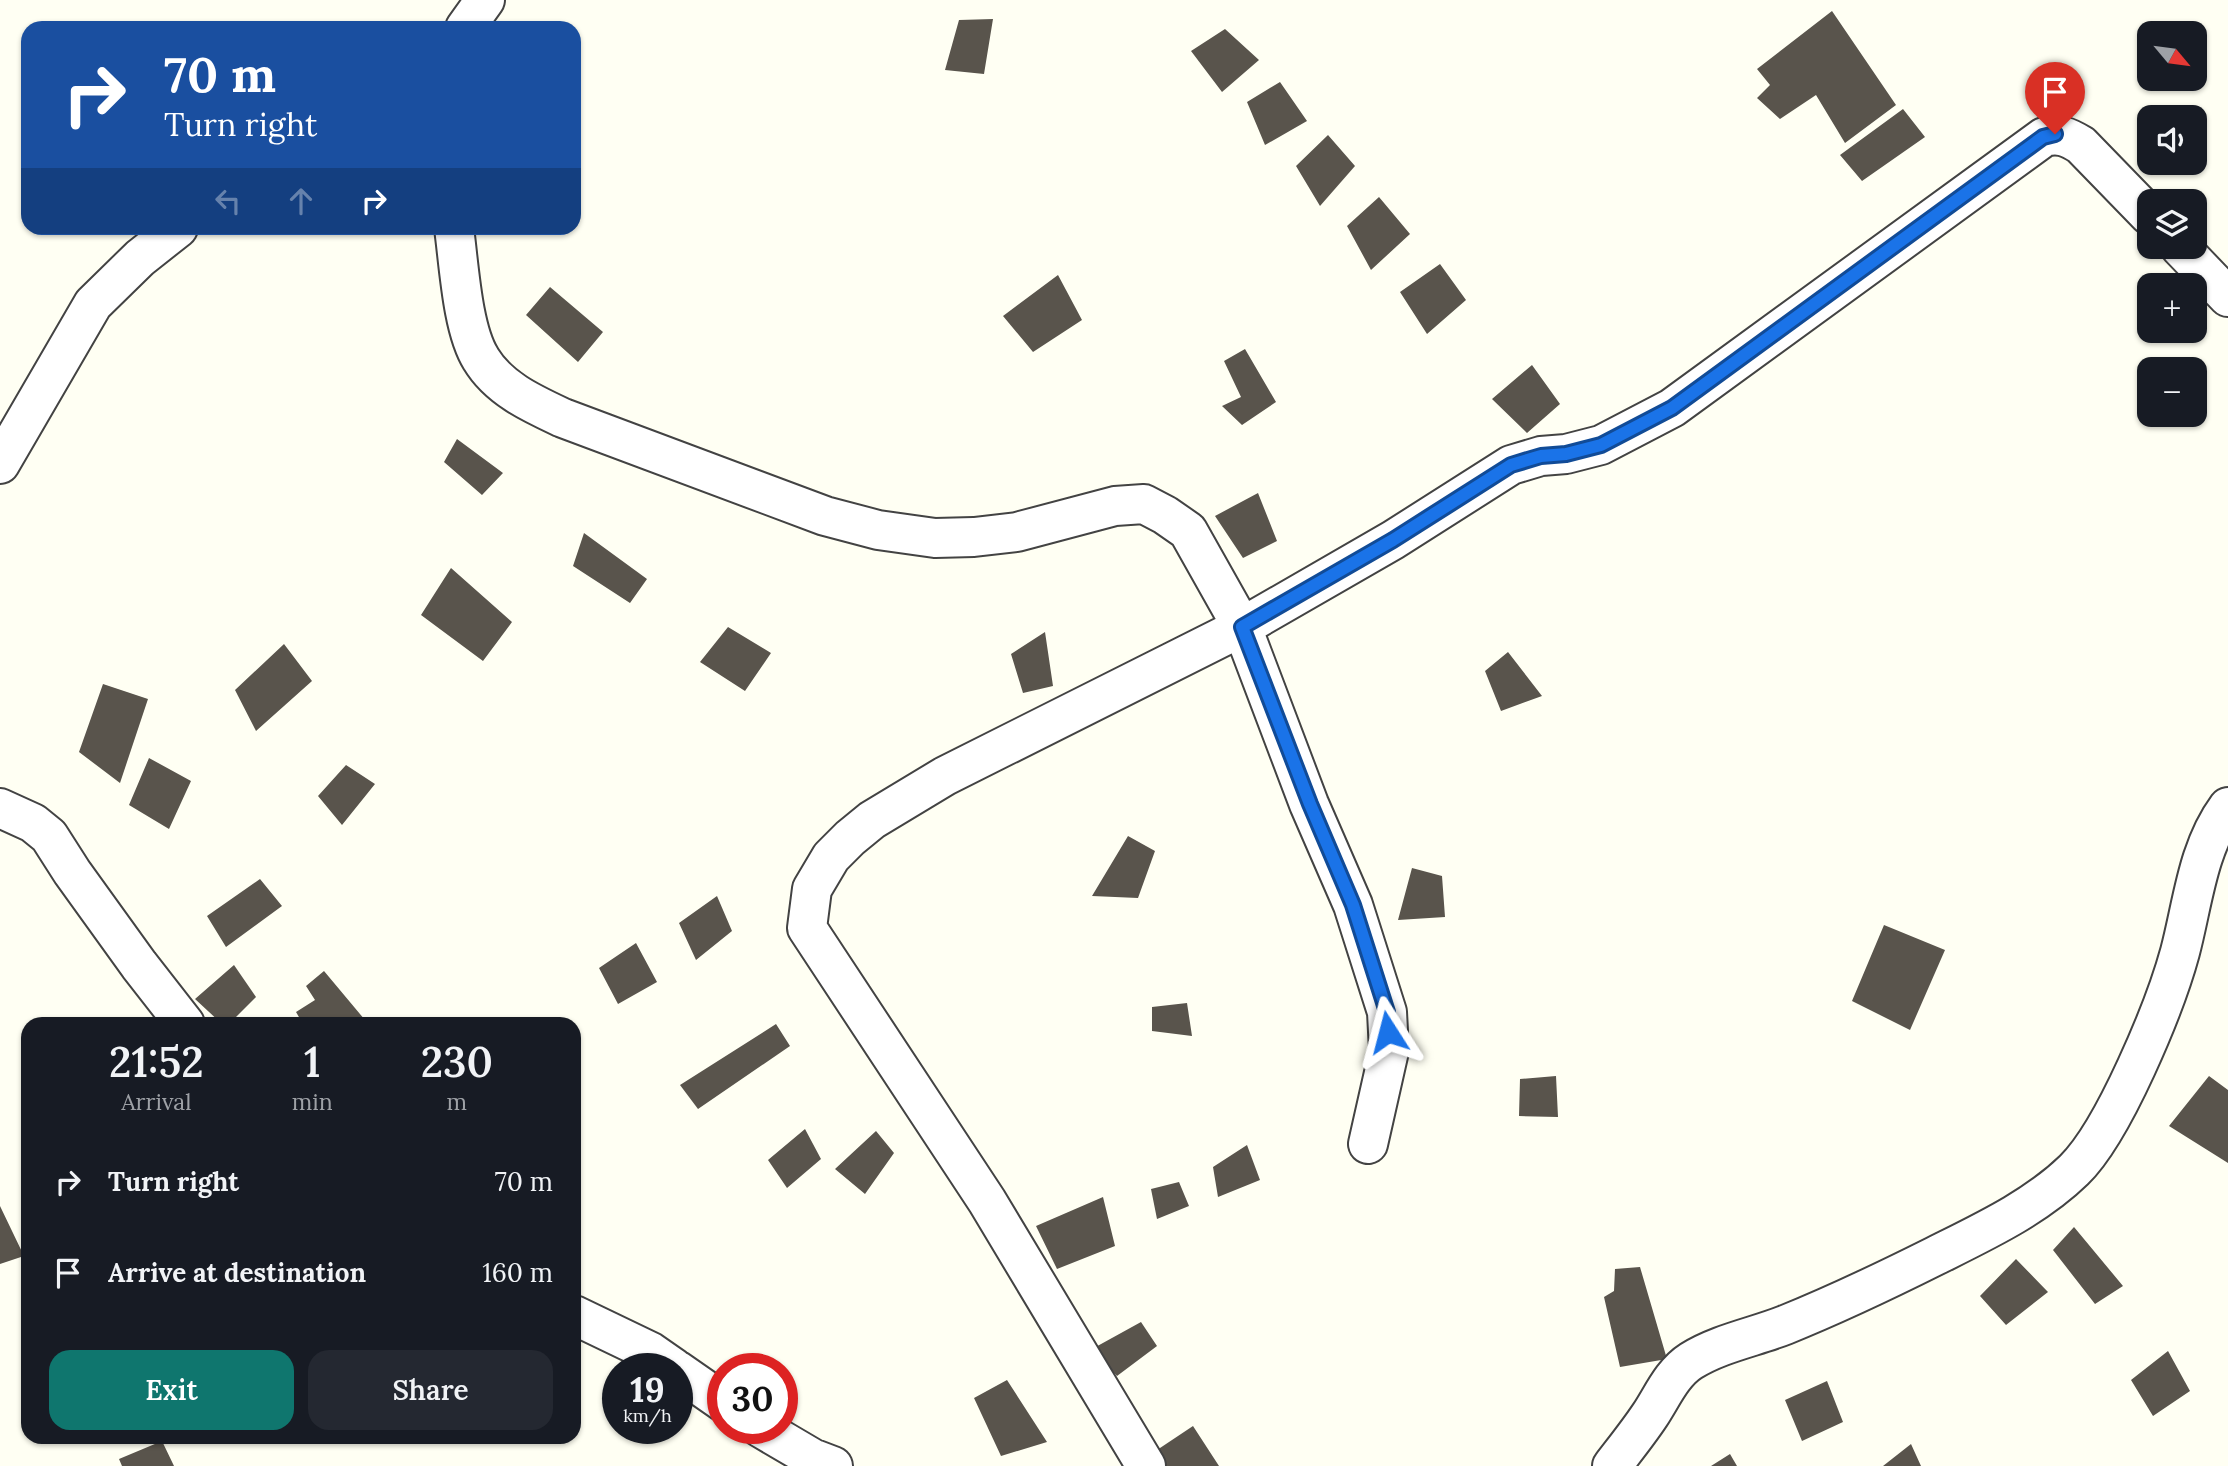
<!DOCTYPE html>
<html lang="en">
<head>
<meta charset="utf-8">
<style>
  body { margin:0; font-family:Lora,serif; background:#242831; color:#f1f3f6; height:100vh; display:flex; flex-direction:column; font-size:26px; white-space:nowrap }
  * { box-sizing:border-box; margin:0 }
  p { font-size:23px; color:#9ea1a6 }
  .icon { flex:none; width:38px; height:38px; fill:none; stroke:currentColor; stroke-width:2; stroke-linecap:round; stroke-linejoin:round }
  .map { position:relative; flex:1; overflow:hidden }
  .side { position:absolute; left:21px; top:1017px; width:560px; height:427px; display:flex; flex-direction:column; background:#171b24; border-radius:21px; box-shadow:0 2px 5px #0004 }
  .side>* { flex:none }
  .hud { position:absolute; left:21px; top:21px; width:560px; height:214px; border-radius:21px; box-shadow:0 2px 5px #0004; background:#1a4fa0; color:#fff; overflow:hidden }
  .needle { width:46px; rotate:119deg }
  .fabs { position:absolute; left:2137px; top:21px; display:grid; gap:14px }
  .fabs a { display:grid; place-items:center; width:70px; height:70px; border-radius:14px; background:#171b24; box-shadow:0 2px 5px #0004; font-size:35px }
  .speed { position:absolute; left:602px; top:1353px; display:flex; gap:14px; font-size:35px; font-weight:700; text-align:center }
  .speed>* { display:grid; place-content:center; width:91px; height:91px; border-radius:50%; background:#171b24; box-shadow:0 2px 5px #0004; line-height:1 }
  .speed small { font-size:18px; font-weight:400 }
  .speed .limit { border:10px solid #d22; background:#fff; color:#111 }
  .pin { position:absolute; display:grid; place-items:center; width:60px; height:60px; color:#fff; margin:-72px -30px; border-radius:50% 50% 50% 0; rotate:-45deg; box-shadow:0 0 7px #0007 }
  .pin .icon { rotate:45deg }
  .me { position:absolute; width:77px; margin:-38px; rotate:351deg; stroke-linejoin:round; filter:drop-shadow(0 0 5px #0008) }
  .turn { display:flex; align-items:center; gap:24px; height:147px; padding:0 28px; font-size:32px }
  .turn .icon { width:91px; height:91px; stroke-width:2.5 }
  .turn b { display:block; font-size:49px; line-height:60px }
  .lanes { display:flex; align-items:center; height:66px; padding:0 28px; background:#0003; justify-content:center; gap:35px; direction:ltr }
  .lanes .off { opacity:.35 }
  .eta { display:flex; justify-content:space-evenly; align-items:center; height:119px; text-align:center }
  .eta b { font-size:42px; font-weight:600; line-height:49px }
  .action { display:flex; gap:14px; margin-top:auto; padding:14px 28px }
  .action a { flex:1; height:80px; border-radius:21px; background:#0f766e; color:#fff; font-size:28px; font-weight:600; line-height:80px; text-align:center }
  .action a+a { background:#242831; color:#f1f3f6 }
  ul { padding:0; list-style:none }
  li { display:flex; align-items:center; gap:21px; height:91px; padding:0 28px }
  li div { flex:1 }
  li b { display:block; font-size:26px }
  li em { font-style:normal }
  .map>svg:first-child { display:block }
  .building { fill:#59544c }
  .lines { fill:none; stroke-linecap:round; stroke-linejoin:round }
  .minor-casing { stroke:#434343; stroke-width:42 }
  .minor { stroke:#fff; stroke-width:38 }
  .route-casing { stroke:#114b97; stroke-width:18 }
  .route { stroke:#1a73e8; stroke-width:12 }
</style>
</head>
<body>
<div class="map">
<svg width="2228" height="1466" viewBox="0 0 2228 1466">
  <rect width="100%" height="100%" fill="#fffff3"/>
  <path class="building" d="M1832,11L1896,105L1845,143L1816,95L1780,119L1757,98L1770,85L1757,69Z
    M993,19L984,74L945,70L959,20Z
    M1225,29L1259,60L1222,92L1191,51Z
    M1280,82L1307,121L1265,145L1247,102Z
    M1903,109L1925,137L1862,181L1840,155Z
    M1328,135L1355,166L1320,206L1296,166Z
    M1379,197L1410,234L1371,270L1347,226Z
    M1440,264L1466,300L1427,334L1400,292Z
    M1058,275L1082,320L1033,352L1003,316Z
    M550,287L603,332L578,362L526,315Z
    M1245,349L1276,402L1242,425L1222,406L1241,397L1224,361Z
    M1532,365L1560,404L1527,433L1492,399Z
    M457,439L503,473L482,495L444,462Z
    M1258,493L1277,541L1243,558L1215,516Z
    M584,533L647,579L630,603L573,566Z
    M451,568L512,622L483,661L421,615Z
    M728,627L771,653L745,691L700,662Z
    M1045,632L1053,686L1023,693L1011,654Z
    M284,644L312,681L256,731L235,690Z
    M1508,652L1542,696L1501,711L1485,671Z
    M103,684L148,699L120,783L79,752Z
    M149,758L191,781L169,829L129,805Z
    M346,765L375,784L342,825L318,796Z
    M1128,836L1155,851L1138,898L1092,896Z
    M1412,868L1442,876L1445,917L1398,920Z
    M260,879L282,906L226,947L207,916Z
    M717,896L732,931L696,960L679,923Z
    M1884,925L1945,950L1910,1030L1852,1001Z
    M636,943L657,982L618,1004L599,968Z
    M234,965L256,997L229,1024H222L195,999Z
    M324,971L365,1020L361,1024H303L296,1012L315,1000L306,986Z
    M1187,1003L1192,1036L1152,1031V1007Z
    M776,1024L790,1046L698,1109L680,1085Z
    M1556,1076L1558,1117L1519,1116L1520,1079Z
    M2209,1076L2228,1090V1163L2169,1126Z
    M805,1129L821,1159L787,1188L768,1160Z
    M876,1131L894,1153L865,1194L835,1169Z
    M1247,1145L1260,1180L1218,1197L1213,1167Z
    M1179,1182L1189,1206L1157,1219L1151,1189Z
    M1103,1197L1115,1246L1057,1269L1036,1226Z
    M0,1206L24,1256L0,1264Z
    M2074,1227L2123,1286L2095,1304L2053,1250Z
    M2016,1259L2048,1292L2006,1325L1980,1296Z
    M1640,1267L1667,1359L1620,1367L1604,1297L1614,1291L1615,1269Z
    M1141,1322L1157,1346L1117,1376L1092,1349Z
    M2168,1351L2190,1391L2153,1416L2131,1380Z
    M1007,1380L1047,1442L1001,1456L974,1398Z
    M1827,1381L1843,1422L1802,1441L1785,1400Z
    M1193,1426L1219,1466H1159L1151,1454Z
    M162,1441L174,1466H122L119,1459Z
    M1911,1444L1921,1466H1883Z
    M1730,1454L1737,1466H1711Z"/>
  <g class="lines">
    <g class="minor-casing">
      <path id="minor" d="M465,28L485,0
        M454,228C459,264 462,329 481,359C499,389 533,404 563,418L825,516L878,530L935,538L974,537L1017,532L1115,506L1144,504L1165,515L1188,531L1242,627L1393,540L1511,465L1541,456L1566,454L1601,445L1672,408L2044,137C2059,133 2068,137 2081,145L2149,215
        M2180,247L2228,297
        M0,464L93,304L140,258L178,228
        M0,808L33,823L49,836L72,872L139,965L185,1024
        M574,1315L651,1352L674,1368
        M677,1370L723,1402
        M761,1428L812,1458L833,1466
        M1146,1466L987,1201L807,928L812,889L831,857L850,838L872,820L945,776L1242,627L1309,804L1353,905L1387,1012L1389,1051L1368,1144
        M1612,1466C1625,1449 1638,1433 1650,1415C1662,1397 1672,1373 1691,1361C1720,1343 1755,1337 1785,1325C1837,1304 1885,1281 1935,1256C1983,1232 2035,1208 2074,1170C2114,1131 2165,1007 2180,952C2193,903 2197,849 2228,807"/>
    </g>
    <use href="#minor" class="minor"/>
  </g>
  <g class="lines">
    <g class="route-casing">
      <path id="route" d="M1388,1032L1387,1012L1353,905L1310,804L1242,627L1393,540L1511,465L1541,456L1566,454L1601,445L1672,408L2043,137L2055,134"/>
    </g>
    <use href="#route" class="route"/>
  </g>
</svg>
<div class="fabs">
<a><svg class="needle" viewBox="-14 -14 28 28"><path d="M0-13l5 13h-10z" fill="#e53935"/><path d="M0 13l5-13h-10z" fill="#9ea1a6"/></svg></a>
<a><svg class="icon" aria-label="sound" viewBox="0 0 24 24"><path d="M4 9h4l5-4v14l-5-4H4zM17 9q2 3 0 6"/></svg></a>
<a><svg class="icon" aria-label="layers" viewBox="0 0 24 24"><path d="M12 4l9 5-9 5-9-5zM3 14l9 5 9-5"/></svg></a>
<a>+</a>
<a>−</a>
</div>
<div class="speed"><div>19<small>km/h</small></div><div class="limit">30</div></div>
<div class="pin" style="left:2055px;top:134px;background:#d93025"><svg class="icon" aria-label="arrive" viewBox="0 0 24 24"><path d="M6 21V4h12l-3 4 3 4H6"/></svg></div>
<svg class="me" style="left:1388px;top:1032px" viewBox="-20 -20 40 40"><path d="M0-17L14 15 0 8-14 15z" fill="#1a73e8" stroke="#fff" stroke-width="4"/></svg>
<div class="hud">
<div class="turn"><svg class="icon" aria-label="right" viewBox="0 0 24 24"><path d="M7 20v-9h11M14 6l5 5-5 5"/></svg><div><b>70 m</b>Turn right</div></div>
<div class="lanes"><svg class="icon off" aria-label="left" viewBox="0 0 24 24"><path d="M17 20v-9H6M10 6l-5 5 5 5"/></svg><svg class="icon off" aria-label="ahead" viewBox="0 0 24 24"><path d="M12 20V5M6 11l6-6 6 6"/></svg><svg class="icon" aria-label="right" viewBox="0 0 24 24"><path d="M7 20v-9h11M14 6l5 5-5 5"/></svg></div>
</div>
<section class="side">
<div class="eta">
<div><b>21:52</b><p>Arrival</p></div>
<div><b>1</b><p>min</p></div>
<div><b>230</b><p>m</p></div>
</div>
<ul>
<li><svg class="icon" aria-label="right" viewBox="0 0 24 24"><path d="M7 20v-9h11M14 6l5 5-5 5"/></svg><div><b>Turn right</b></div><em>70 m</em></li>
<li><svg class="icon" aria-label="arrive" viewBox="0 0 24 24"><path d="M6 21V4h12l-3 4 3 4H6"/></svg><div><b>Arrive at destination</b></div><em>160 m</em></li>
</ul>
<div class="action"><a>Exit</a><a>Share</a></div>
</section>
</div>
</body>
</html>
